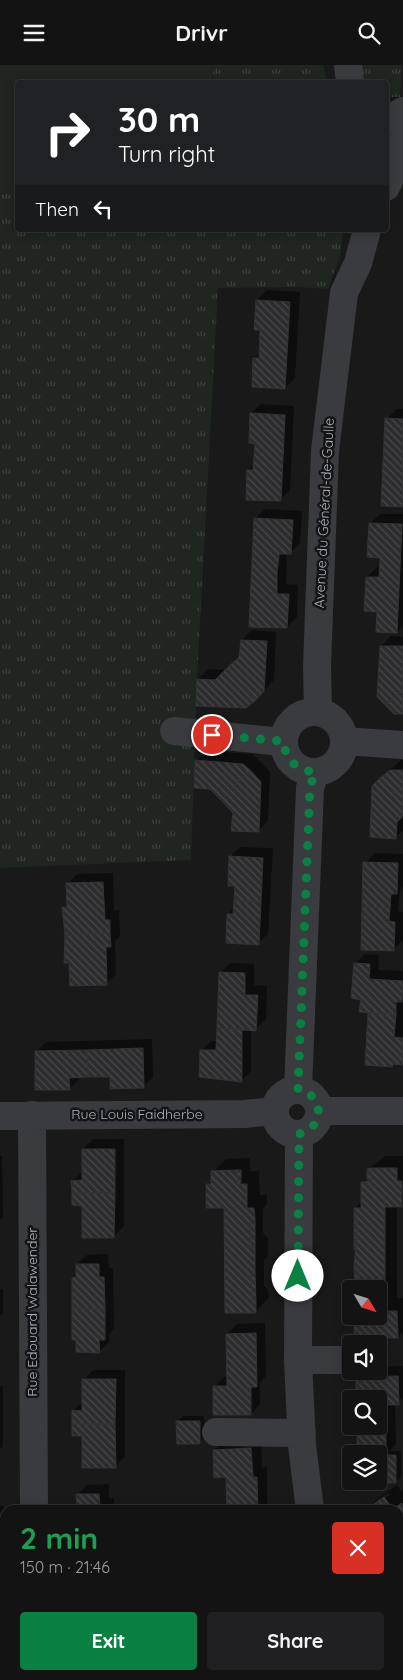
<!DOCTYPE html>
<html lang="en">
<head>
<meta charset="utf-8">
<style>
  body { margin:0; font-family:Quicksand,sans-serif; background:#202022; color:#f1f3f6; height:100vh; display:flex; flex-direction:column; font-size:19px; white-space:nowrap }
  * { box-sizing:border-box; margin:0 }
  p { font-size:16px; color:#9d9ea0 }
  .icon { flex:none; width:28px; height:28px; fill:none; stroke:currentColor; stroke-width:2; stroke-linecap:round; stroke-linejoin:round }
  .map { position:relative; flex:1; overflow:hidden }
  .drawer { position:absolute; left:0px; top:1440px; width:404px; height:175px; display:flex; flex-direction:column; background:#131314; border-radius:15px 15px 0 0; box-shadow:0 2px 12px #0003,0 0 0 1px #323234 }
  .drawer>* { flex:none }
  .guide { position:absolute; left:15px; top:15px; width:374px; height:152px; border-radius:5px; box-shadow:0 2px 12px #0003,0 0 0 1px #323234; background:#202124; color:#fff; overflow:hidden }
  .needle { width:32px; rotate:128deg }
  .buttons { position:absolute; left:342px; top:1215px; display:grid; gap:10px }
  .buttons a { display:grid; place-items:center; width:45px; height:45px; border-radius:5px; background:#131314; box-shadow:0 2px 12px #0003,0 0 0 1px #323234; font-size:25px }
  .pin { position:absolute; display:grid; place-items:center; width:42px; height:42px; color:#fff; margin:-21px; border:2px solid #fff; border-radius:50%; box-shadow:0 1px 5px #0007 }
  .me { position:absolute; width:55px; margin:-28px; rotate:0deg; stroke-linejoin:round; filter:drop-shadow(0 0 4px #0008) }
  .turn { display:flex; align-items:center; gap:18px; height:105px; padding:0 20px; font-size:22px }
  .turn .icon { width:65px; height:65px; stroke-width:2.5 }
  .turn b { display:block; font-size:35px; line-height:42px }
  .then { display:flex; align-items:center; height:48px; padding:0 20px; background:#0003; gap:10px; font-size:19px }
  .round { display:grid; place-items:center; flex:none; width:52px; height:52px; border-radius:5px; background:#202022 }
  .headline { display:flex; align-items:center; justify-content:space-between; height:85px; padding:0 20px }
  h1 { font-size:30px; font-weight:700; line-height:38px; color:#1e9e55 }
  .button { display:flex; gap:10px; margin-top:auto; padding:10px 20px }
  .button a { flex:1; height:58px; border-radius:5px; background:#0b8043; color:#fff; font-size:20px; font-weight:700; line-height:58px; text-align:center }
  .button a+a { background:#202022; color:#f1f3f6 }
  header { display:flex; justify-content:space-between; align-items:center; height:65px; padding:0 20px; background:#131314; font-size:22px; font-weight:700 }
  .map>svg:first-child { display:block }
  .grass { fill:url(#grass-tufts) }
  .garden { fill:#1f251f }
  .shadow { fill:#0007; fill-rule:evenodd }
  .building { fill:url(#building-back-hatch); stroke:#333336 }
  .lines { fill:none; stroke-linecap:round; stroke-linejoin:round }
  .street { stroke:#3a3b3f; stroke-width:28 }
  .route { stroke:#0b8043; stroke-width:9; stroke-dasharray:0 16.2 }
  .labels { text-anchor:middle; stroke-width:5; stroke-linejoin:round; paint-order:stroke }
  .street-label { font-size:14px; fill:#acb1b9; stroke:#141416 }
</style>
</head>
<body>
<header><svg class="icon" aria-label="menu" viewBox="0 0 24 24"><path d="M4 6h16M4 12h16M4 18h16"/></svg>Drivr<svg class="icon" aria-label="search" viewBox="0 0 24 24"><circle cx="10" cy="10" r="6"/><path d="M15 15l6 6"/></svg></header>
<div class="map">
<svg width="403" height="1615" viewBox="0 0 403 1615">
  <defs>
    <pattern id="grass-tufts" width="24" height="20" patternUnits="userSpaceOnUse" patternTransform="scale(1.25)"><rect width="24" height="20" fill="#1f251f"/><path d="M3 7l-1-3M5 7V3M7 7l1-3M15 17l-1-3M17 17v-4M19 17l1-3" fill="none" stroke="#3d423d"/></pattern>
    <pattern id="building-back-hatch" width="6" height="6" patternUnits="userSpaceOnUse" patternTransform="scale(1.25)"><rect width="6" height="6" fill="#2c2c2e"/><path d="M-1 5l2 2M0 0l6 6M5-1l2 2" fill="none" stroke="#48484a"/></pattern>
  </defs>
  <rect width="100%" height="100%" fill="#19191a"/>
  <path class="grass" d="M213,0H323L327,17L212,18Z
    M358,0H402L400,32H386V18L360,17Z
    M0,108L17,110L18,165H343L340,191L328,224L297,222L218,223L197,614L191,795L0,803Z"/>
  <path class="garden" d="M0,0H213L212,17L18,18L17,110L0,108Z"/>
  <path class="shadow" d="M267,225L300,227L295,313L285,323L254,293L261,287V264L257,235Z
    M261,339L294,341L290,425L280,435L248,406L255,399L256,378L251,348Z
    M397,344H403V441L387,354Z
    M265,444L302,446L300,478L290,488H287L286,519L298,520L297,552L287,562L251,561L255,454Z
    M380,449H403V561L397,567L367,512L377,502L381,503V491L370,459Z
    M252,565L276,567L274,615L264,626L198,614L208,604L226,605L241,592L242,575Z
    M391,571L403,572V648L381,581Z
    M206,686L253,689L270,707L268,756L258,766L234,748L210,722L196,696Z
    M401,695H403V765L396,772L383,711Z
    M240,782L273,783L268,869L258,878L228,849L234,843L237,820L230,792Z
    M375,788L403,789V822L400,825L398,846L403,847V875L394,884L365,798Z
    M113,808L114,846L119,845L120,871L115,876L116,909L106,919L63,856V843L68,838L67,819L77,809Z
    M365,889L379,890L378,905L403,906V999L395,998L392,1001L367,999L370,946L362,934L355,899Z
    M230,898L254,899V920L267,921L266,954L256,964H251V1006L241,1016L201,986L211,976H218L221,908Z
    M152,974L153,1012L143,1022L112,1010L79,1011V1014L69,1024L36,987L46,977Z
    M93,1074H124V1161L114,1171L83,1139L73,1116L83,1106V1084Z
    M0,1091H2L3,1152L0,1154Z
    M386,1091H403V1139L397,1141V1233H403V1267L398,1272L379,1251V1224L357,1181L355,1143L362,1136L363,1117L368,1112V1104Z
    M250,1093V1106H259L260,1130H267V1139L263,1144V1168L268,1173V1191L264,1195V1221L268,1225L269,1233L256,1246L225,1142L207,1120L213,1114V1107L226,1094Z
    M108,1189L109,1203H113L114,1264L109,1269V1277L99,1287L77,1273L73,1213L77,1209V1199L87,1190Z
    M0,1224H3V1248L0,1251Z
    M265,1258L266,1311L260,1317V1339L251,1349L214,1322L224,1312H228L227,1269L237,1259Z
    M403,1301V1333L395,1338L396,1379L389,1386H401V1412L395,1417L379,1416V1334L358,1312L363,1307L379,1306V1302Z
    M93,1305H125V1391L115,1401L83,1369L73,1346L83,1336V1315Z
    M0,1321H3V1381L0,1384Z
    M183,1351H204L205,1372L199,1377L177,1357Z
    M261,1374L262,1403L267,1402V1445H228V1411H215V1385L224,1375Z
    M109,1419V1433H114V1445H73L78,1439L77,1430L87,1420Z
    M397,1420L403,1428V1502L399,1496V1445H366L377,1434ZM388,1428L390,1430L377,1438V1435Z
    M0,1441H4V1466L0,1470Z
    M5,1605V1610H15V1615H0V1606Z
    M61,1610H117L120,1615H82Z"/>
  <path class="building" d="M256,235L290,237L285,324L252,322L253,293H259L260,265H254Z
    M250,348L285,350L281,436L246,435L247,405H253L255,379L249,378Z
    M385,353L403,354V442L381,441Z
    M254,453L293,455L291,489H279L277,509V529H289L287,563L249,562Z
    M369,458L402,459L397,568L376,567L377,547L364,546L366,512H379L380,493L367,492Z
    M241,575L267,576L264,626L256,635L227,603L239,592Z
    M380,581H403V624L385,640L377,632Z
    M227,603L256,635L246,643L196,641L197,614L215,615Z
    M403,624V649H394L385,640Z
    M195,695L243,699L250,705L220,734L210,724L194,723Z
    M250,705L261,717L259,767L231,766L233,748L220,734Z
    M390,705H403V737L380,713Z
    M380,713L403,737V751L397,757L396,774L370,772L372,721Z
    M229,791L263,793L261,837L234,836L235,821H228Z
    M363,797L398,798L397,829H391L390,843L362,842Z
    M103,817L105,855H110V868L65,870L62,842H67L66,818Z
    M234,836L261,837L259,880L226,878L227,849H233Z
    M362,842L390,843L389,856L395,857L394,886L361,885Z
    M110,868L111,882H106L107,920L70,921L69,898H64L65,870Z
    M354,898L370,899L369,914L403,916L402,937H396V949L359,947L361,935L351,933Z
    M219,907L245,908V930H258L256,966L217,963Z
    M368,948L396,949L394,972L403,973V1000L393,999L392,1002L365,1000Z
    M217,963L242,965V1017L199,1012L200,985H216Z
    M143,983L144,1023L110,1024V1012H88L87,985Z
    M87,985L88,1012L69,1013L70,1025H35V986Z
    M82,1084H115V1128H72L71,1116L82,1115Z
    M371,1103V1116L367,1117V1104Z
    M371,1103H397V1116H402V1142H385V1246H397L398,1273H362V1266L354,1267V1251H379V1224H355L359,1221V1205L354,1202L357,1168V1155L354,1152V1143H361V1117L371,1116Z
    M237,1105L238,1119H247V1143H254L255,1154L250,1156L251,1181L255,1186V1205L251,1208L252,1234L256,1238V1248H225L224,1143H206V1119H211V1106Z
    M237,1105H241V1118L238,1119Z
    M72,1128H115L114,1173H82V1141L72,1140Z
    M354,1152L357,1155V1182L354,1185Z
    M255,1154V1186L251,1181L250,1156Z
    M76,1199H99V1212H104L105,1244H72V1213L76,1212Z
    M354,1202L359,1205V1221L355,1224Z
    M255,1205L256,1238L252,1234L251,1208Z
    M72,1244H105V1275H99L100,1288L76,1287V1275H72Z
    M362,1266V1273L354,1274V1267Z
    M256,1268L257,1322H251V1350H213V1321H227L226,1269Z
    M356,1311L363,1312V1319H356Z
    M398,1311L399,1340H386V1390L357,1389V1361H379V1334H356V1319H363V1312Z
    M82,1314H116L115,1359H72V1345L82,1346Z
    M176,1356H200V1379H177Z
    M72,1359H115L116,1403H82V1371H72Z
    M251,1383L253,1412H257L258,1445H227L226,1412L214,1413L213,1385Z
    M379,1390H396V1418H365V1416H379Z
    M76,1429H99L100,1442H105V1445H72V1443H77Z
    M384,1432L393,1444L402,1438L403,1440V1505L399,1498V1445H365Z
    M60,1610H101L102,1615H60Z"/>
  <g class="lines">
    <path class="street" d="M348,0L350,18
      M386,56L403,46
      M386,122L399,95L403,76
      M318,646L317,601L325,386L344,228L358,198L367,165
      M284 677a30 30 0 1 1 60 0a30 30 0 1 1-60 0Z
      M174,666L283,677
      M344,676L403,680
      M298,1025L310,723L315,707
      M275 1047a22 22 0 1 1 44 0a22 22 0 1 1-44 0Z
      M319,1046H403
      M32,1050L34,1445
      M0,1051L244,1049L275,1046
      M299,1069L298,1295L302,1380L310,1445
      M298,1295H351
      M216,1367L302,1368
      M0,1549L5,1548
      M399,1599L403,1605
      M40,1610L41,1615
      M236,1615L243,1610"/>
  </g>
  <g class="lines">
    <path class="route" d="M212,670L283,676C286,695 296,705 315,707L310,722L298,1025C325,1029 325,1063 299,1069L298,1211"/>
  </g>
  <g class="labels">
    <g class="street-label">
      <text transform="translate(324 448) rotate(-87)" y="5">Avenue du Général-de-Gaulle</text>
      <text x="137" y="1054">Rue Louis Faidherbe</text>
      <text transform="translate(32 1247) rotate(-90)" y="5">Rue Edouard Walawender</text>
    </g>
  </g>
</svg>
<div class="buttons">
<a><svg class="needle" viewBox="-14 -14 28 28"><path d="M0-13l5 13h-10z" fill="#e53935"/><path d="M0 13l5-13h-10z" fill="#9d9ea0"/></svg></a>
<a><svg class="icon" aria-label="sound" viewBox="0 0 24 24"><path d="M4 9h4l5-4v14l-5-4H4zM17 9q2 3 0 6"/></svg></a>
<a><svg class="icon" aria-label="search" viewBox="0 0 24 24"><circle cx="10" cy="10" r="6"/><path d="M15 15l6 6"/></svg></a>
<a><svg class="icon" aria-label="layers" viewBox="0 0 24 24"><path d="M12 4l9 5-9 5-9-5zM3 14l9 5 9-5"/></svg></a>
</div>
<div class="pin" style="left:212px;top:670px;background:#d93025"><svg class="icon" aria-label="arrive" viewBox="0 0 24 24"><path d="M6 21V4h12l-3 4 3 4H6"/></svg></div>
<svg class="me" style="left:298px;top:1211px" viewBox="-20 -20 40 40"><circle r="19" fill="#fff"/><path d="M0-13L10 11 0 6-10 11z" fill="#0b8043"/></svg>
<div class="guide">
<div class="turn"><svg class="icon" aria-label="right" viewBox="0 0 24 24"><path d="M7 20v-9h11M14 6l5 5-5 5"/></svg><div><b>30 m</b>Turn right</div></div>
<div class="then">Then<svg class="icon" aria-label="left" viewBox="0 0 24 24"><path d="M17 20v-9H6M10 6l-5 5 5 5"/></svg></div>
</div>
<section class="drawer">
<div class="headline"><div><h1>2 min</h1><p>150 m · 21:46</p></div><a class="round" style="background:#d93025;color:#fff"><svg class="icon" aria-label="close" viewBox="0 0 24 24"><path d="M6 6l12 12M18 6L6 18"/></svg></a></div>
<div class="button"><a>Exit</a><a>Share</a></div>
</section>
</div>
</body>
</html>
